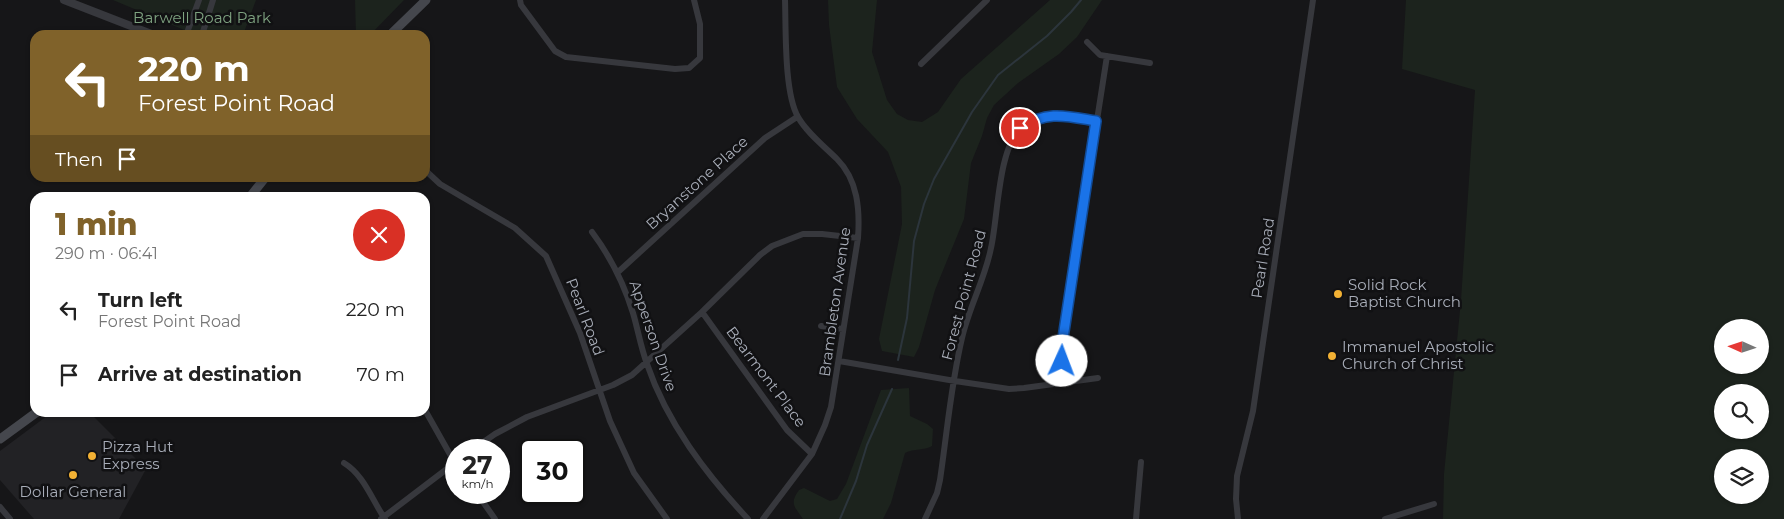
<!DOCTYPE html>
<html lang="en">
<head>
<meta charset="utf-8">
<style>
  body { margin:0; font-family:Montserrat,sans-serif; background:#f6f6f6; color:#222; height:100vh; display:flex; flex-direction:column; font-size:19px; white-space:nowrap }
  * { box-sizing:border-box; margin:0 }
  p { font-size:16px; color:#767676 }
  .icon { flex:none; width:28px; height:28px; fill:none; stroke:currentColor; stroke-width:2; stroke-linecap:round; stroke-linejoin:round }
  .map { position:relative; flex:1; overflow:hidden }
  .details { position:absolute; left:30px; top:192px; width:400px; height:225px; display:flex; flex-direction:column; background:#fff; border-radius:15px; box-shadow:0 1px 4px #0004 }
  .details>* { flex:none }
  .hud { position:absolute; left:30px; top:30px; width:400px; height:152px; border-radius:15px; box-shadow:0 1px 4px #0004; background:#80622a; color:#fff; overflow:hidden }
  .needle { width:32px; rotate:273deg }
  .controls { position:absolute; left:1714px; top:319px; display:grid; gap:10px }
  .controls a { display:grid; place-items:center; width:55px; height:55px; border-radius:50%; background:#fff; box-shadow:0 1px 4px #0004; font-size:25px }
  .speed { position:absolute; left:445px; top:439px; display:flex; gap:10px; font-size:25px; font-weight:700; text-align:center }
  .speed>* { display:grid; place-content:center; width:65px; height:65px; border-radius:50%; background:#fff; box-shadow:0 1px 4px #0004; line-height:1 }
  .speed small { font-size:12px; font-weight:400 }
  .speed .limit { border:2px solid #111; border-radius:8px; background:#fff; color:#111 }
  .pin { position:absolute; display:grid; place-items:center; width:42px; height:42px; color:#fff; margin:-21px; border:2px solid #fff; border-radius:50%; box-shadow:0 1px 5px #0007 }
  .me { position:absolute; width:55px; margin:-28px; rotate:2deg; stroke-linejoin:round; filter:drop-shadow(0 0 4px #0008) }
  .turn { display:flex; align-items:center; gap:18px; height:105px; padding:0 25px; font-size:22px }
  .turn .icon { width:65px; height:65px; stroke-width:2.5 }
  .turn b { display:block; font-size:35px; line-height:42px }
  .then { display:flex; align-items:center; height:48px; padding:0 25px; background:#0003; gap:10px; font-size:19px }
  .round { display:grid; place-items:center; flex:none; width:52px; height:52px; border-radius:26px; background:#f6f6f6 }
  .summary { display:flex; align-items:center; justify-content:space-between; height:85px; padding:0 25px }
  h1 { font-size:30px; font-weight:800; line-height:38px; color:#80622a }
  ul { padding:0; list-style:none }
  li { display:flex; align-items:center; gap:15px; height:65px; padding:0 25px }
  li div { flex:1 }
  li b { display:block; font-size:19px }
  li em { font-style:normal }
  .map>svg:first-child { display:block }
  .built { fill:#222225 }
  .green { fill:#1c231d; fill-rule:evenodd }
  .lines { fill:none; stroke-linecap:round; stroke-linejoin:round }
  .stream { stroke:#2c353c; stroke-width:2 }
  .minor { stroke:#37383d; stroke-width:6 }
  .tertiary { stroke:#37383d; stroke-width:8 }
  .secondary { stroke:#45474d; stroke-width:9 }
  .route-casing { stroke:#114b97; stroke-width:12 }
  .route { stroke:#1a73e8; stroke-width:9 }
  .poi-dot { fill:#f2b134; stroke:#111113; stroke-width:2 }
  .labels { text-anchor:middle; stroke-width:5; stroke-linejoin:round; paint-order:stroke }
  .park-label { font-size:15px; fill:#7fa381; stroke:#111113 }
  .street-label { font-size:15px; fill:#a8adb8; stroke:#111113 }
  .poi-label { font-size:15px; fill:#a8adb8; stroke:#111113; text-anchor:start }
</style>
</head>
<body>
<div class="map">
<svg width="1784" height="519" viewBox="0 0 1784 519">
  <rect width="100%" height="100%" fill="#161618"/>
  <path class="built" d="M51,413H90L146,469L119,519H34L0,480V451Z"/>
  <path class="green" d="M113,0H256L243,35H196Z
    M355,0H404L370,35H356Z
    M828,0H877L872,52L887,100L897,114L908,120L922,122L938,112L961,79L1050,0H1102L1077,37L1059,54L1018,83L994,105L987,118L982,136L971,163L964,219L935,290L919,347L914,357L882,351L879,339L902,224L901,187L888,152L857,119L837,87L829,25Z
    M1406,0H1784V519H1443L1444,474L1461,300L1475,90L1402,69ZM1722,328H1760V365H1722ZM1760,392V430H1722V392ZM1722,458H1760V495H1722Z
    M909,388L910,416L927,424L933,429L932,446C924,451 914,448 905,453L891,503L883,519H803C795,507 789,504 799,490L804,488L830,501L837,499L846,484L881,390Z"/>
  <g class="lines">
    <path class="stream" d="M898,360L907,318L914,241L924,204L934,179L972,112L998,75L1047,36L1071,12L1081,0
      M840,519L856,481L867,445L892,389"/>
    <path class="minor" d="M520,0L521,5L555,51L566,57L675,69L689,68L700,58V24L694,0
      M189,35L188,30L199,0
      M202,35L213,0
      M1087,42L1100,55L1150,63
      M921,64L987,0
      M425,170L440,184L515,228L546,256L580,333L610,421L634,473L667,519
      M592,232C610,256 624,284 633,313C638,330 641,348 647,364C667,423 706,474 748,519
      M617,273L765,138L797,117
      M702,312L787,430L812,454
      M821,326L843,329
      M839,361L955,381L1009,389L1024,388L1098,378
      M1065,382L1062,349L1063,338L1107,56
      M425,410L456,465
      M472,450L495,434L527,417L613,385L632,375L702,312L760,255L772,246L803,234H822L858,238
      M344,463C364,475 372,500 385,519
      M476,492L495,519
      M0,507L10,519
      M381,519L456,462
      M763,519L812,454L825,425L831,407L858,238C860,210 858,180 837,159C824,146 807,133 798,117C784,93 786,29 785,0
      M925,519L937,493L940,480C947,433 951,384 962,338C969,307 985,279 991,248C998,218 998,148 1021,128C1042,109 1071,117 1097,121
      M1136,519L1141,462
      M1238,519L1236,499L1237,476L1253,411L1313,0
      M1385,519L1434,504"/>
    <path class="tertiary" d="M64,0L154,35"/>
    <path class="secondary" d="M390,35L426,0
      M249,198L265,178
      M0,439L37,412"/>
  </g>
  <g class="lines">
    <g class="route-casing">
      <path id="route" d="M1020,128C1048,110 1066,116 1096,121L1063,338L1062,361"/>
    </g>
    <use href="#route" class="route"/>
  </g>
  <g class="poi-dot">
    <circle cx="1338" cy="294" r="5"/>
    <circle cx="1332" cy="356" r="5"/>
    <circle cx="92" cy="456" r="5"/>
    <circle cx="73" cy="475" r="5"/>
  </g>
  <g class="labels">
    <g class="park-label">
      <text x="202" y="23">Barwell Road Park</text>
    </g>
    <g class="street-label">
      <text transform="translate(697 183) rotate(-42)" y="5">Bryanstone Place</text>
      <text transform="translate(1263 258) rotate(-81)" y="5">Pearl Road</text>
      <text transform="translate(964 295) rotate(-75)" y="5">Forest Point Road</text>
      <text transform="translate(835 302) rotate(-82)" y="5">Brambleton Avenue</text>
      <text transform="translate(585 317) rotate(69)" y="5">Pearl Road</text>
      <text transform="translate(653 336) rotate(71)" y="5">Apperson Drive</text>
      <text transform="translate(766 377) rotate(53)" y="5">Bearmont Place</text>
    </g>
    <g class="poi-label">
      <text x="1348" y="290">Solid Rock<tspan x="1348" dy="17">Baptist Church</tspan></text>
      <text x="1342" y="352">Immanuel Apostolic<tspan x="1342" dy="17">Church of Christ</tspan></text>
      <text x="102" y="452">Pizza Hut<tspan x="102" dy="17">Express</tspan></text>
      <text x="73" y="497" text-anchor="middle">Dollar General</text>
    </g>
  </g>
</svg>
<div class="controls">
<a><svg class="needle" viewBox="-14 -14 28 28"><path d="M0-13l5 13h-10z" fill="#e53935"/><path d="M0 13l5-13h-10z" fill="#767676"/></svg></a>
<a><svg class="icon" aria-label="search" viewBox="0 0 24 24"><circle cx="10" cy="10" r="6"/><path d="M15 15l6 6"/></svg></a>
<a><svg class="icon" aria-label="layers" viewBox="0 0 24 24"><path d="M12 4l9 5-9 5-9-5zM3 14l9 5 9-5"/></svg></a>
</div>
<div class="speed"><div>27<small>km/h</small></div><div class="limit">30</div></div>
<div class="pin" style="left:1020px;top:128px;background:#d93025"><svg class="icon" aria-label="arrive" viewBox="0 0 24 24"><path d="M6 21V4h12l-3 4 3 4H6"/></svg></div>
<svg class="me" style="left:1062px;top:361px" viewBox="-20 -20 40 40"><circle r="19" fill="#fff"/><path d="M0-13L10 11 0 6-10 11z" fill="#1a73e8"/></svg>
<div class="hud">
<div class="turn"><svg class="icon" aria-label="left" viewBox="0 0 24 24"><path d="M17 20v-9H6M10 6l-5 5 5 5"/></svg><div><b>220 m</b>Forest Point Road</div></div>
<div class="then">Then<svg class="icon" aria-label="arrive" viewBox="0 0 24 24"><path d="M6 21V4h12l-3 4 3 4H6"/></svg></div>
</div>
<section class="details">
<div class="summary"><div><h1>1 min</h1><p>290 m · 06:41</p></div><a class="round" style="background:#d93025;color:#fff"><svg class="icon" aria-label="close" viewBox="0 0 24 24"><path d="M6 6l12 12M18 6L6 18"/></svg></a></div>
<ul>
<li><svg class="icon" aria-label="left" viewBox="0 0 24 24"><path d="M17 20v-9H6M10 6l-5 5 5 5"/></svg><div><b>Turn left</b><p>Forest Point Road</p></div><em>220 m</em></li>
<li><svg class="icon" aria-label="arrive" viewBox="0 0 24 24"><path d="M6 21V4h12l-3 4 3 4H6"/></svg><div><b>Arrive at destination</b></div><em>70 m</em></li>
</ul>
</section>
</div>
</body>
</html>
